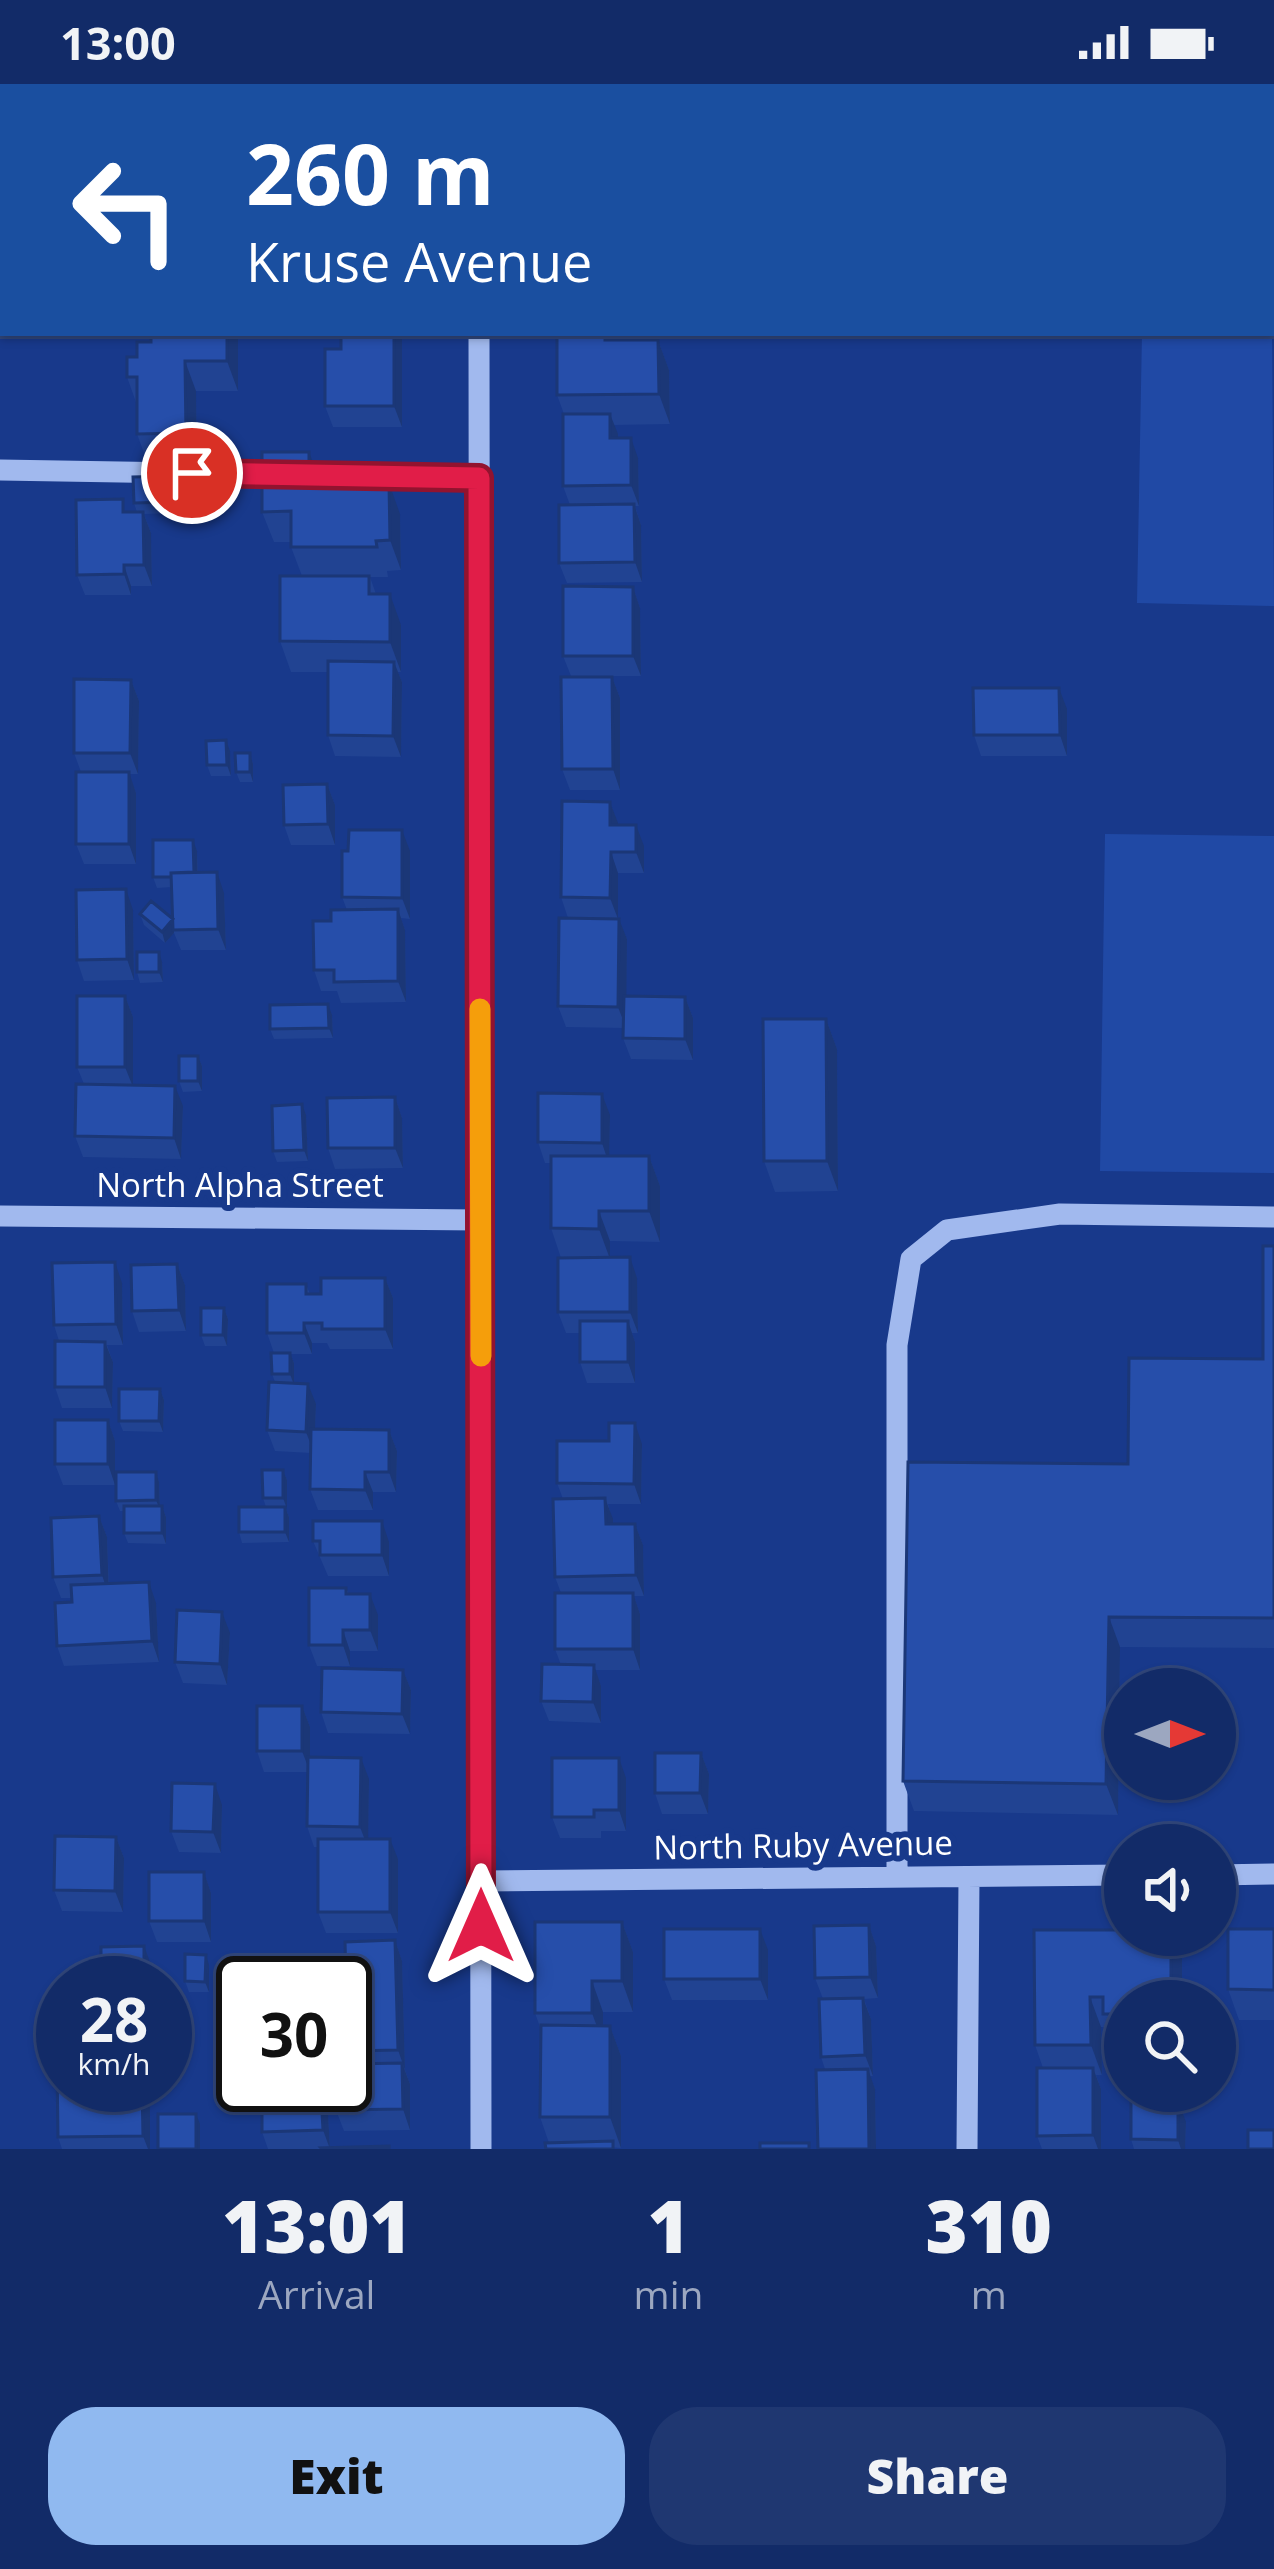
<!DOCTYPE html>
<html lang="en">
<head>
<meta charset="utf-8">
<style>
  body { margin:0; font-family:"Open Sans",sans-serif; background:#1f3771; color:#f1f3f6; height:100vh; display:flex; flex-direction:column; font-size:45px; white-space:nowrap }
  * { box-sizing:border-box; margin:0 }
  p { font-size:39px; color:#9ca7c0 }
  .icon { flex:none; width:66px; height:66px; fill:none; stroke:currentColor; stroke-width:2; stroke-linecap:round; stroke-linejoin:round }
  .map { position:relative; height:2065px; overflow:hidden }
  .drawer { display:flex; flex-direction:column; background:#122b68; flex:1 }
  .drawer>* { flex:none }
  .banner { position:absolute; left:0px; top:0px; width:1275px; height:252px; box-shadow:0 3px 9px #0004,0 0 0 3px #31477c; background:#1a4fa0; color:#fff; overflow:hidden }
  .needle { width:78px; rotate:90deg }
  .fabs { position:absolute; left:1104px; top:1584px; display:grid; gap:24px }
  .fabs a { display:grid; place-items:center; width:132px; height:132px; border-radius:50%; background:#122b68; box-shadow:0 3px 9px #0004,0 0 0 3px #31477c; font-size:60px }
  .speed { position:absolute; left:36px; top:1872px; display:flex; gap:24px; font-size:60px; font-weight:700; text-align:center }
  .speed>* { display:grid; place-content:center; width:156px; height:156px; border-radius:50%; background:#122b68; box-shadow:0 3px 9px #0004,0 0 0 3px #31477c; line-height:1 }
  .speed small { font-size:30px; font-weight:400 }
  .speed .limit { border:6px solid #111; border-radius:18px; background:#fff; color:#111 }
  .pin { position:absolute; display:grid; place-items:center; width:102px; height:102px; color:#fff; margin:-51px; border:6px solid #fff; border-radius:50%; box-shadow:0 3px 12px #0007 }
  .me { position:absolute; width:132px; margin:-66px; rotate:0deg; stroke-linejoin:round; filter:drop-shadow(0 0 9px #0008) }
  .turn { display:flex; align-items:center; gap:42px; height:252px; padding:0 48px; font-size:54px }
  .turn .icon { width:156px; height:156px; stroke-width:2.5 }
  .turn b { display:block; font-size:84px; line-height:102px }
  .eta { display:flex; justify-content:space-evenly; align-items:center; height:204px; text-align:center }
  .eta b { font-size:72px; font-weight:800; line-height:84px }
  .action { display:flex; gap:24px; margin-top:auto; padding:24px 48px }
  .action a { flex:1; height:138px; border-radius:48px; background:#90b9f0; color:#111; font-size:48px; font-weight:800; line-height:138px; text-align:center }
  .action a+a { background:#1f3771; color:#f1f3f6 }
  .status { display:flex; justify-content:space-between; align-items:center; height:84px; padding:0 60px; background:#122b68; direction:ltr }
  .status svg { height:33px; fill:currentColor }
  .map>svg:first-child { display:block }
  .pitch { fill:#2049a5 }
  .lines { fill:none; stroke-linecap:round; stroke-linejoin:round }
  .minor { stroke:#a1b9ee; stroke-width:21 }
  .wall { fill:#214392 }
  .shaded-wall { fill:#1b3777 }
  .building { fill:#264eaa; stroke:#1b3777; stroke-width:3 }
  .route-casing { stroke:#92132f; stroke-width:30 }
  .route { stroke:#e11d48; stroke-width:21 }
  .slow { stroke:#f59e0b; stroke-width:21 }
  .labels { text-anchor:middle; stroke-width:12; stroke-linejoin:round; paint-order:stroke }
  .street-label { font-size:33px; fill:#fff; stroke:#18398b }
</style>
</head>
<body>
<div class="status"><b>13:00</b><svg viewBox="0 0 49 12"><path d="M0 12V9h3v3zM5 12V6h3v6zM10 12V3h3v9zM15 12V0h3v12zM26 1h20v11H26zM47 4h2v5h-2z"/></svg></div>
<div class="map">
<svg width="1274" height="2065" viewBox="0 0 1274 2065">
  <rect width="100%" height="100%" fill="#18398b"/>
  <path class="pitch" d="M781,0H1274V95L1272,3Z
    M1272,240L1274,522L1137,519L1142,249H1272Z
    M1105,750L1274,752V1089L1100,1087Z"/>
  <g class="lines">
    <path class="minor" d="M478,0V3
      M479,249L481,2065
      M0,386L479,394
      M0,1132L480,1136
      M1215,1791L1274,1790
      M897,1793V1261L911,1175L947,1146L1060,1130L1274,1133
      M481,1797L1125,1791
      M967,2065L969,1793"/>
  </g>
  <path class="wall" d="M160,0H202V3H161Z
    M151,249H237L238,253V307H196L197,380H148L137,350V321L127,293L137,273L151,258Z
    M402,249V343H333L325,322L341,265Z
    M557,249H617V256H658L669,286L670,340L614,341L618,354L638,374L639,422H635L641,441L642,498L567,499L559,479L570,421L563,402L564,330L557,311Z
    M173,392L177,402V429L144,430L151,449L152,502H131V511H85L77,491L128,428H137L134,419Z
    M321,400L400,430L401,486L387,487L388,493H370L376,510L401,541V588H398L402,598L401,673L335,672L328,651V588H291L280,557L302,492L291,463V458H274L262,428Z
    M633,503L640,524L641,592H571L563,572Z
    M612,593L620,614V706H570L562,685Z
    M131,596L139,617L138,690H129L136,709V780H84L76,760L81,688L74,669Z
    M1067,625V672H981L974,651Z
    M230,667L231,692H211L207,681Z
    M250,669L253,680V698H240L236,688Z
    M327,700L335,721V761H291L284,741Z
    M610,718L618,741L644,762V789H618V835L627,855L626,912L685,913L693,934V976L631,975L623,954V944L566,943L558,922L568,834L561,813Z
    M197,767L198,788L224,809L226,866H181L174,849L165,859L144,841L140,830L173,836L172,803L157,804L153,793Z
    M410,767V835L401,834L405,846L406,918L341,919L337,907H321L314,886L331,837L347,826L342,813Z
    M133,826L134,896L84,897L77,876Z
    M162,878L163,898L140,899L137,888Z
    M125,912L133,933V1001L183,1022L181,1075L83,1073L75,1052L84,1000L77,983Z
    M332,931L333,954L274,955L270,945Z
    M826,935L837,965L838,1107L775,1108L764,1077Z
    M198,972L202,982V1007L183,1008L179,997Z
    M395,1013L402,1034L403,1084L335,1085L328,1064Z
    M306,1031L308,1077L277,1078L273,1067Z
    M610,1031L609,1072H649L660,1102V1158L610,1157V1173L637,1194L638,1249H632L635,1258V1299H587L580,1278V1249H566L558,1228L561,1174L551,1144V1079H545L538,1058Z
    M1274,1162V1564L1120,1563L1118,1731L914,1727L903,1697L1128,1380L1263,1275Z
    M177,1180L185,1201L186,1247L139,1248L132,1227Z
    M385,1194L393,1214V1265H330L327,1259H312V1270H290L294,1279V1299L316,1320L315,1345L389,1346L397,1367L396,1408H373V1426H318L310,1405L311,1369L275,1367L267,1346L275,1298L272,1290L274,1269L267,1249L306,1200L310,1210H321Z
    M122,1199L123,1261H107L113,1278L112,1324H62L55,1303L59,1257L54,1241Z
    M224,1224L228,1235L227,1262H205L201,1251Z
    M160,1305L164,1316L163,1348L123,1347L119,1337Z
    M108,1336L115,1357V1401H63L55,1380Z
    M642,1360L641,1420H608L613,1440H635L643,1461L644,1512H634L640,1530V1586H595L601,1602V1639L549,1637L541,1617L561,1581L555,1565L561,1509L555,1493L563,1415L557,1399Z
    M283,1386L287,1396L286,1425L289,1433V1458L242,1459L239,1448L266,1423L263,1414Z
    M156,1388L159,1398L160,1422H162L166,1433V1460L128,1459L124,1449V1427H120L116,1417Z
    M99,1432L107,1453L109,1500L156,1519L159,1578L64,1582L57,1562L72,1518V1514H61L53,1493Z
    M313,1457L389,1458V1492H328Z
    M346,1504L349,1510L378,1531V1567H350V1582H317L309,1561Z
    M230,1549L227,1601L183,1599L175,1578Z
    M403,1586L411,1606L410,1650L328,1649L321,1628Z
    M302,1622L310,1643V1673L369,1695L368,1755L398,1775V1849H326L318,1828V1763H314L307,1742L308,1688H264L257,1667Z
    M701,1669L709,1690L708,1730H662L655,1709Z
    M626,1694V1747H601V1754H560L552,1733Z
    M222,1721L221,1769L179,1768L171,1747Z
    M116,1753L124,1774L123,1828L62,1827L54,1806Z
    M204,1788L211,1809V1858H157L149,1837Z
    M622,1838L633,1868V1928H603V1942H610L621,1972V2064L549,2059L540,2033L541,1946L535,1929Z
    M869,1841L876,1862L878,1914L864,1915L871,1935L873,1992H870L875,2005L876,2065H818L825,1985L821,1973L823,1915L815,1894Z
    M1274,1845V1936H1239L1228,1905Z
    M1034,1846L1182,1875L1125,1917V1960L1114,1961L1108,1943H1101L1102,1991H1096L1101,2005V2065H1042L1037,2052L1043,1984L1035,1961Z
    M395,1856L402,1877L405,1986L410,2000V2046L344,2047L336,2026L352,1980L348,1967Z
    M768,1866V1916H672L664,1895Z
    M209,1881V1908H189L185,1897Z
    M321,2009L328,2030L330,2064L389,2062L390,2065H268L262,2048L281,2022Z
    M150,2010V2065H62L58,2053Z
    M1186,2038L1185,2065H1134L1131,2055Z"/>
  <path class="shaded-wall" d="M227,249H237L238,253V307L227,277Z
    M394,249H402V343L394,322Z
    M658,256L669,286L670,340L659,310Z
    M185,277L196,307L197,380L186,349Z
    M610,330L618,350V374L610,354Z
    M631,354L638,374L639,422L631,401Z
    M309,368L321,398V430L309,400Z
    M173,392L177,402V429L173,418Z
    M389,399L400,430L401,486L390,456Z
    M634,420L641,441L642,498L635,478Z
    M143,428L151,449L152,502L144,481Z
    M124,481L131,502V511L124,490Z
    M633,503L640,524L641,592L633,572Z
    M390,510L401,541V588L390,558Z
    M394,578L402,598L401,673L393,652Z
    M612,593L620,614V706L613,685Z
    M131,596L139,617L138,690L130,669Z
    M1059,604L1067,625V672L1060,651Z
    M226,656L230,667L231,692L227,681Z
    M250,669L253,680V698L250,688Z
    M129,688L136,709V780L129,760Z
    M327,700L335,721V761L328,740Z
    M610,718L618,739L617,761L610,741Z
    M636,741L644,762V789L636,768Z
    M402,746L410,767V835L402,814Z
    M193,756L197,767L198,803L194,792Z
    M611,768L618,789V835L610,814Z
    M217,788L224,809L226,866L218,845Z
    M126,805L133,826L134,896L127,875Z
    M398,825L405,846L406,918L398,897Z
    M173,835L174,849L165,859L162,848Z
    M619,835L627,855L626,944L618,923Z
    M159,868L162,878L163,898L159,888Z
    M125,912L133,933V1003L125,983Z
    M685,913L693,934V976L685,955Z
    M328,920L332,931L333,954L329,944Z
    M826,935L837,965L838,1107L827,1077Z
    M198,972L202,982V1007L198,997Z
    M175,1002L183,1022L181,1075L174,1054Z
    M602,1010L610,1031L609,1080L602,1059Z
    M395,1013L402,1034L403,1084L395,1064Z
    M302,1020L306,1031L308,1077L304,1066Z
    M649,1072L660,1102V1158L649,1127Z
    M599,1127L610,1157V1175L599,1145Z
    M630,1173L637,1194L638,1249L630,1228Z
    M115,1178L122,1199L123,1261L116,1240Z
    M177,1180L185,1201L186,1247L179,1226Z
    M385,1194L393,1214V1265L385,1245Z
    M224,1224L228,1235L227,1262L223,1251Z
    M628,1237L635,1258V1299L628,1278Z
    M304,1239L312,1259V1270L304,1249Z
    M105,1258L113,1278L112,1324L105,1303Z
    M290,1269L294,1279V1301L290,1290Z
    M308,1300L316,1320L314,1369L306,1348Z
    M160,1305L164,1316L163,1348L159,1337Z
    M108,1336L115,1357V1401L108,1380Z
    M635,1339L642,1360L641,1420L634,1400Z
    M389,1346L397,1367L396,1408L389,1388Z
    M283,1386L287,1396V1425L283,1414Z
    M156,1388L159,1398L160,1426L156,1416Z
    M365,1388L373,1408V1426L365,1406Z
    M605,1414L613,1435V1461L606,1440Z
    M162,1422L166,1433V1460L162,1449Z
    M285,1423L289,1433V1458L285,1448Z
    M99,1432L107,1453L109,1512L102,1491Z
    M382,1437L389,1458V1492L382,1471Z
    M635,1440L643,1461L644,1512L636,1491Z
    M149,1498L156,1519L159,1578L152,1557Z
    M633,1509L640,1530V1586L633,1565Z
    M370,1510L378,1531V1567L370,1546Z
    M222,1528L230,1549L227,1601L220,1580Z
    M1109,1533L1120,1563L1118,1731L1106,1700Z
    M343,1546L350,1567V1582L343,1561Z
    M594,1581L601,1602V1639L593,1618Z
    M403,1586L411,1606L410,1650L402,1630Z
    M302,1622L310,1643V1688L302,1667Z
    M701,1669L709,1690L708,1730L700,1709Z
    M361,1674L369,1695L368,1764L360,1743Z
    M619,1674L626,1694V1747L619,1726Z
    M215,1700L222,1721L221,1769L213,1748Z
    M116,1753L124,1774L123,1828L115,1807Z
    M390,1755L398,1775V1849L390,1828Z
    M204,1788L211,1809V1858L204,1837Z
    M622,1838L633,1868V1928L622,1897Z
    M869,1841L876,1862L878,1914L870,1893Z
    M760,1845L768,1866V1916L760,1895Z
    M1171,1851H1173L1182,1875V1917H1171Z
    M395,1856L402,1877L405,1986L398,1966Z
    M144,1862L152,1883V1899H144Z
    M206,1871L209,1881V1908L205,1898Z
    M592,1897L603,1928V1959L592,1929Z
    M1090,1913L1101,1943L1102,1991L1091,1961Z
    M863,1914L871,1935L873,1992L865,1971Z
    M610,1942L621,1972V2064L610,2033Z
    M402,1979L410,2000V2046L403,2025Z
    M1093,1984L1101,2005V2065H1098L1093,2051Z
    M868,1985L875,2005L876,2065H869Z
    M142,2001H146L150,2010V2065H148L143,2052Z
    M321,2009L328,2030L330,2065L323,2046Z
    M1178,2017L1186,2038L1185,2065H1181L1178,2056Z
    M196,2030L200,2040V2065H196Z"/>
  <path class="building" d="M563,0H608V3H563Z
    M79,1H131V3H79Z
    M342,1H387V3H342Z
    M151,249H227V277H185L186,349L137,350V293H127V273H137V258H151Z
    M341,249H394V322H325V265H341Z
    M557,249H605V256H658L659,310L557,311Z
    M563,330H610V354H631V401L563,402Z
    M262,368H309V400L389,399L390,456L376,457L377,463H291V427L262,428Z
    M173,392V418L134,419L133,393Z
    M123,415V428H143L144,481H124V490L77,491L76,416Z
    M634,420L635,478L559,479V421Z
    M280,492H369V510H390V558L280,557Z
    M563,502L633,503V572H563Z
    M328,577L394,578L393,652L328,651Z
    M561,593H612L613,685H562Z
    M74,595L131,596L130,669H74Z
    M973,604H1059L1060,651H974Z
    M226,656L227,681H207L206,657Z
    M235,669H250V688H236Z
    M76,688H129V760H76Z
    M327,700L328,740L284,741L283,701Z
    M562,717L610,718V741H636V768H611L610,814L561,813Z
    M349,746H402V814L342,813V767H348Z
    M153,756H193L194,788L171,789V793H153Z
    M217,788L218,845L173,846L171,789Z
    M126,805L127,875L77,876L76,806Z
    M151,817L173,835L162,848L140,830Z
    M398,825V897L334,898V886H314L313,837H331V826Z
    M559,834L619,835L618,923L558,922Z
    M137,868H159V888H137Z
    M77,912H125V983H77Z
    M624,912L685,913V955L623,954Z
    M328,920L329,944L270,945V921Z
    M763,935H826L827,1077H764Z
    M179,972H198V997H179Z
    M76,1000L175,1002L174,1054L75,1052Z
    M538,1009L602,1010V1059L538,1058Z
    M395,1013V1064H328L327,1014Z
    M302,1020L304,1066L273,1067L272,1022Z
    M551,1072H649V1127H599V1145L551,1144Z
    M1263,1162H1274V1534L1109,1533L1106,1700L903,1697L908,1378L1128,1380L1129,1274L1263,1275Z
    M630,1173V1228H558V1174Z
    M115,1178L116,1240L54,1241L52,1179Z
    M177,1180L179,1226L132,1227L131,1181Z
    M321,1194H385V1245H322V1239H304V1249H267V1200H306V1210H321Z
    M201,1224H224L223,1251H201Z
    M580,1237H628V1278H580Z
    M55,1257L105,1258V1303H55Z
    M271,1269H290V1290H272Z
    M269,1298L308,1300L306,1348L267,1346Z
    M119,1305H160L159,1337H119Z
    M55,1336H108V1380H55Z
    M609,1339H635L634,1400L557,1399V1357H609Z
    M311,1345L389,1346V1388H365V1406L310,1405Z
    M262,1386H283V1414H263Z
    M116,1388H156V1416L116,1417Z
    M605,1414L606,1440H635L636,1491L555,1493L553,1415Z
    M124,1422H162V1449H124Z
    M239,1423H285V1448H239Z
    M99,1432L102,1491L53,1493L51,1434Z
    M313,1437H382V1471H320V1457H313Z
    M149,1498L152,1557L57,1562L55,1519L72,1518L71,1501Z
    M309,1504H346V1510H370V1546H343V1561H309Z
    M555,1509H633V1565H555Z
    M177,1526L222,1528L220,1580L175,1578Z
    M542,1580L594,1581L593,1618L541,1617Z
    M322,1584L403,1586L402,1630L321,1628Z
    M257,1622H302V1667H257Z
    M655,1669H701L700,1709H655Z
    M308,1673L361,1674L360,1743L307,1742Z
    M552,1674H619V1726H594V1733H552Z
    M172,1699L215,1700L213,1748L171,1747Z
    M55,1752L116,1753L115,1807L54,1806Z
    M318,1755H390V1828H318Z
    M149,1788H204V1837H149Z
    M535,1838H622V1897H592V1929H535Z
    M869,1841L870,1893L815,1894L814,1842Z
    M664,1845H760V1895H664Z
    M1228,1845H1274V1906L1228,1905Z
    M1034,1846H1125V1851H1171V1917H1125V1930H1103V1913H1090L1091,1961H1035Z
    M395,1856L398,1966L348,1967L345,1858Z
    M144,1862V1899H101V1863Z
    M185,1870L206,1871L205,1898L185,1897Z
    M863,1914L865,1971L821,1973L819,1915Z
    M541,1941L610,1942V2033H540Z
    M402,1979L403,2025L336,2026V2001H345V1988H350V1980Z
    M57,1982H63V2001H142L143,2052L58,2053Z
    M1037,1984H1093V2051L1037,2052Z
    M868,1985L869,2065H818L816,1986Z
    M321,2009L323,2046L262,2048V2023L281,2022L280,2010Z
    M1131,2016L1178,2017V2056L1131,2055Z
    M158,2030H196V2065H158Z
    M1248,2046H1274V2065H1248Z
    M613,2057V2065H546L545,2059Z
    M760,2059H809V2065H760Z
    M389,2062V2065H322L321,2064Z"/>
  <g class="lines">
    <g class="route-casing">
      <path id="route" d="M192,389L479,394L481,1842"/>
    </g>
    <use href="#route" class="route"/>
    <path class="slow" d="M480,925L481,1272"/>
  </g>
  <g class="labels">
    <g class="street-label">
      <text x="240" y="1113">North Alpha Street</text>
      <text transform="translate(803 1761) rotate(-1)" y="12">North Ruby Avenue</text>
    </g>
  </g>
</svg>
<div class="fabs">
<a><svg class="needle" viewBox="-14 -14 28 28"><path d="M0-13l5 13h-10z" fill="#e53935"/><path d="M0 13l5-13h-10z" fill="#9ca7c0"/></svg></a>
<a><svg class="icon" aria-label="sound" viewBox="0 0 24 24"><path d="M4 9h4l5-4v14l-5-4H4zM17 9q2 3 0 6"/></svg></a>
<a><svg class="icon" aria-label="search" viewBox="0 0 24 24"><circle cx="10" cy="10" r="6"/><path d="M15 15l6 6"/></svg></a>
</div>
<div class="speed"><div>28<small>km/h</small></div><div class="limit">30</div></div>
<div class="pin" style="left:192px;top:389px;background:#d93025"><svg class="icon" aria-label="arrive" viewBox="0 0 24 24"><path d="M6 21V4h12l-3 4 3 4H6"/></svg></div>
<svg class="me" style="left:481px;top:1842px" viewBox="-20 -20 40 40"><path d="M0-17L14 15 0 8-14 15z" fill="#e11d48" stroke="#fff" stroke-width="4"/></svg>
<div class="banner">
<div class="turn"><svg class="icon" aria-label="left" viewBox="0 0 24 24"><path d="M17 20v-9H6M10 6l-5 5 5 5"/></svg><div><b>260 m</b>Kruse Avenue</div></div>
</div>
</div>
<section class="drawer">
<div class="eta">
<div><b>13:01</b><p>Arrival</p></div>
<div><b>1</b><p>min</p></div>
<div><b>310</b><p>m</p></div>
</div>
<div class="action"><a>Exit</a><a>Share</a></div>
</section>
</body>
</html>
